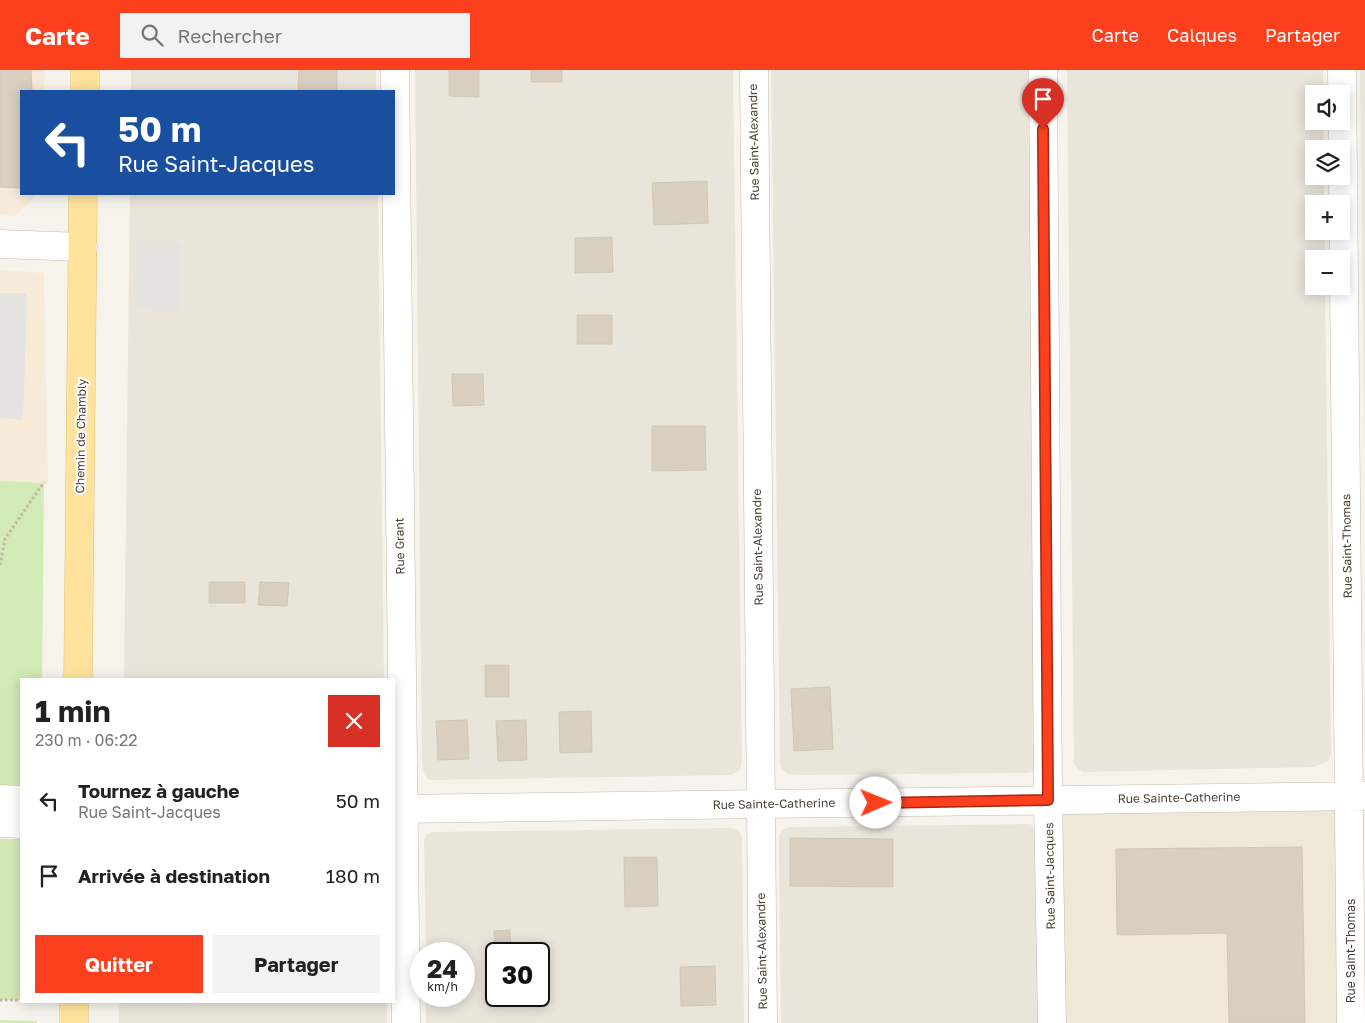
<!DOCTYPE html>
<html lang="fr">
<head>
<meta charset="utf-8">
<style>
  body { margin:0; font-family:"Golos Text",sans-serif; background:#f2f2f2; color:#222; height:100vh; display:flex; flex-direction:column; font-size:19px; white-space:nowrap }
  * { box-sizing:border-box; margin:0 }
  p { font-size:16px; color:#767676 }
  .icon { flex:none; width:28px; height:28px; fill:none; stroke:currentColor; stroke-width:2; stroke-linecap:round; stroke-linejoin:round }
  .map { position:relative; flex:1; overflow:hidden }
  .side { position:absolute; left:20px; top:608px; width:375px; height:325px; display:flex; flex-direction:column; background:#fff; border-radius:0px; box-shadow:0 2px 12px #0003 }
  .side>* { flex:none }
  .guide { position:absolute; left:20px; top:20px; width:375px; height:105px; border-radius:0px; box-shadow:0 2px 12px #0003; background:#1a4fa0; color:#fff; overflow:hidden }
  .buttons { position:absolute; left:1305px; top:15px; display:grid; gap:10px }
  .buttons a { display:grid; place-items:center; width:45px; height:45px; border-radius:0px; background:#fff; box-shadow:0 2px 12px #0003; font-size:25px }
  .speed { position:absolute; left:410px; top:872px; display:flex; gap:10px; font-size:25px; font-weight:700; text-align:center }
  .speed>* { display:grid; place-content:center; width:65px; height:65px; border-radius:50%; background:#fff; box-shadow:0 2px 12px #0003; line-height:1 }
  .speed small { font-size:12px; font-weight:400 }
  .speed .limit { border:2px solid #111; border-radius:8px; background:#fff; color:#111 }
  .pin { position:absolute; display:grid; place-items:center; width:42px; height:42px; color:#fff; margin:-51px -21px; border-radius:50% 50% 50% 0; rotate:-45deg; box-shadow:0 0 5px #0007 }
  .pin .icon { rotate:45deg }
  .me { position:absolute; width:55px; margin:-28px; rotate:89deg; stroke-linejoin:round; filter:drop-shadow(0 0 4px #0008) }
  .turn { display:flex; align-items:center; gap:18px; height:105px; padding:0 15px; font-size:22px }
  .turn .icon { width:65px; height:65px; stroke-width:2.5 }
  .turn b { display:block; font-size:35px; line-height:42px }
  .round { display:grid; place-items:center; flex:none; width:52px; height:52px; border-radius:0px; background:#f2f2f2 }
  .headline { display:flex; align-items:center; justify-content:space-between; height:85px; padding:0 15px }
  h1 { font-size:30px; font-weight:700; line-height:38px }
  .action { display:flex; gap:10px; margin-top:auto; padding:10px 15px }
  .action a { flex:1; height:58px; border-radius:0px; background:#fc3f1d; color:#fff; font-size:20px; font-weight:700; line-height:58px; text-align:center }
  .action a+a { background:#f2f2f2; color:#222 }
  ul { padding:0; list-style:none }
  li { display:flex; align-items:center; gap:15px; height:75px; padding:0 15px }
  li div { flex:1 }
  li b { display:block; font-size:19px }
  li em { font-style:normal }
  header { display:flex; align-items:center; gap:30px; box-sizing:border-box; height:70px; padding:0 25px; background:#fc3f1d; color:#fff }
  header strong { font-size:24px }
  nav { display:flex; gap:28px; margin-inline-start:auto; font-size:18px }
  .search { width:350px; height:45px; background:#f2f2f2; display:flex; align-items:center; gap:12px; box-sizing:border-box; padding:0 18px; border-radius:0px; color:#767676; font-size:19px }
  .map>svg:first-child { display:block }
  .residential { fill:#eae5da; fill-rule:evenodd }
  .commercial { fill:#f7ead8 }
  .education { fill:#efe8d6 }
  .green { fill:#d2eab5 }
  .parking { fill:#e5e3e0 }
  .building { fill:#d8cfc1; stroke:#d3c7b4 }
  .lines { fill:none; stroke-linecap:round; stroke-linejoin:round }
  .minor-casing { stroke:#c2bbae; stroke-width:29 }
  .major-casing { stroke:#e6c16a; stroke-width:29 }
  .path { stroke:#c4b79f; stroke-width:3; stroke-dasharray:2.5 2.5; stroke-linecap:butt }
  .minor { stroke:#fff; stroke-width:28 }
  .major { stroke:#ffe39c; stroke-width:28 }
  .route-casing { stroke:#a42913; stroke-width:12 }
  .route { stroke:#fc3f1d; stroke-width:9 }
  .labels { text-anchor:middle; stroke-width:4; stroke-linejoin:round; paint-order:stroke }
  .street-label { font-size:12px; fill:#4b4439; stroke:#fff }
</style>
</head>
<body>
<header>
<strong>Carte</strong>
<div class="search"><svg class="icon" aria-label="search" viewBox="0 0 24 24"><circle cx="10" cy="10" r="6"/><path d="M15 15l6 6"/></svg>Rechercher</div>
<nav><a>Carte</a><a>Calques</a><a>Partager</a></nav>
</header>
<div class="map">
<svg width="1365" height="953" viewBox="0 0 1365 953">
  <rect width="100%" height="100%" fill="#f6f3ec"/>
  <path class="residential" d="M131,0H376V21H131Z
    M415,0H733L742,689L740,700L731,705L429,710L425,705L422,695Z
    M771,0H1028L1036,696L1033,701L1027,703L797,705L788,704L782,700L780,693Z
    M1067,0H1323V24H1314V51H1323L1324,79H1314V106H1324V134H1314V161H1325V189H1314V216H1325L1331,685L1328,691L1320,695L1312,697L1083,702L1078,699L1074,693Z
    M1360,0H1365V406Z
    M130,124H378L384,609H124Z
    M1030,754L1035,758L1036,767L1038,953H781L779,787V766L783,759L790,757Z
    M730,758L737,759L741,764L742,769L744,953H426V926H464V884H426L424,770L426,765L432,762ZM496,884H539V926H496Z
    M119,931H387V953H119Z"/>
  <path class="commercial" d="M0,0H45L44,21H21V124H37L15,146L0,145Z
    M0,200L44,203L48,414L0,411Z"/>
  <path class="education" d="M1350,726L1351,953H1052L1048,730Z"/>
  <path class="green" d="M0,411L44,413L42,609H21V730L0,723Z
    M0,769H21V930H0Z
    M0,950L37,951V953H0Z"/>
  <path class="parking" d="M136,172L181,173L179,240L135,238Z
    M0,223H27L23,350L0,348Z"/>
  <path class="building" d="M0,0H31L32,21H21V118L0,117Z
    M299,0H337V21H298Z
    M449,0H479V27L449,26Z
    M531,0H562V12H531Z
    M707,111L708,153L654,155L652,113Z
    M612,167L613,202L575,203V168Z
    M577,245H612V274H577Z
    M452,304H483L484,335L453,336Z
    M652,356H705L706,400L652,401Z
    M209,512H245V533H209Z
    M260,512L289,513L287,536L258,535Z
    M485,595H509V627H485Z
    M830,617L833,679L794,681L791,619Z
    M591,641L592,682L560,683L559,642Z
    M467,650L469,689L438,690L436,651Z
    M526,650L527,690L498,691L496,651Z
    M790,768L893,769V817L790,816Z
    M1302,777L1305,953H1229L1227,863L1117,865L1116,779Z
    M624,787H657L658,836L625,837Z
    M510,860L511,884H496L495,888L494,861Z
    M715,896L716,935L681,936L680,897Z"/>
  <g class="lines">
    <g class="minor-casing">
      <path id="minor" d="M395,0L406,953
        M754,0L763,953
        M1043,0L1048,730L1052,953
        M1342,0L1351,953
        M0,174L83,177
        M0,729L21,730
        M394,739L1365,726
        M0,753L21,754"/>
    </g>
    <g class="major-casing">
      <path id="major" d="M85,21V0
        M78,609L83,124
        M74,953V931"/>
    </g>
    <path class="path" d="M0,495L5,469L44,412
      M0,930H21"/>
    <use href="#minor" class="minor"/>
    <use href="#major" class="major"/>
  </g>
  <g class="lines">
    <g class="route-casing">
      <path id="route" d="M876,733L1048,730L1043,59"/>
    </g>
    <use href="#route" class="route"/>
  </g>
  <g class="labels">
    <g class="street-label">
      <text transform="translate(754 72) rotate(-91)" y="4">Rue Saint-Alexandre</text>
      <text transform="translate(81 366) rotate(-89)" y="4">Chemin de Chambly</text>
      <text transform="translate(400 476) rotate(-91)" y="4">Rue Grant</text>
      <text transform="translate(1347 476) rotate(-91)" y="4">Rue Saint-Thomas</text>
      <text transform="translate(758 477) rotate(-91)" y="4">Rue Saint-Alexandre</text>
      <text transform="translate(1179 728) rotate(-1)" y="4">Rue Sainte-Catherine</text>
      <text transform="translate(774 734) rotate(-1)" y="4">Rue Sainte-Catherine</text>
      <text transform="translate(1050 806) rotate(-91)" y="4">Rue Saint-Jacques</text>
      <text transform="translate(762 881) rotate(-91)" y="4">Rue Saint-Alexandre</text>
      <text transform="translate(1351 881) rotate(-90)" y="4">Rue Saint-Thomas</text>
    </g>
  </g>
</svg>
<div class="buttons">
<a><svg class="icon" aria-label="sound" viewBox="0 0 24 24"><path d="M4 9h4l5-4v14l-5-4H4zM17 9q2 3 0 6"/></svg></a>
<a><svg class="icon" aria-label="layers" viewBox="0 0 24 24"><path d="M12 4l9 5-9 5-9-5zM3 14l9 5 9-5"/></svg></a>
<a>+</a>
<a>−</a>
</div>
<div class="speed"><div>24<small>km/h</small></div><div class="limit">30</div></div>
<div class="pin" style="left:1043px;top:59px;background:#d93025"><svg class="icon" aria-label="arrive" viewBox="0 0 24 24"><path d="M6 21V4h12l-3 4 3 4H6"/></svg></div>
<svg class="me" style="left:876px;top:733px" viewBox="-20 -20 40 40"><circle r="19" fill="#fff"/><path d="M0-13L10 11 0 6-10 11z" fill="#fc3f1d"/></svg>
<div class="guide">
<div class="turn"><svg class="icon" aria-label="left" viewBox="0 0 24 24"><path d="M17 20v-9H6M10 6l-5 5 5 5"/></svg><div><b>50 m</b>Rue Saint-Jacques</div></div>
</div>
<section class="side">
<div class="headline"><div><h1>1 min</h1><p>230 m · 06:22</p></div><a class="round" style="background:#d93025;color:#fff"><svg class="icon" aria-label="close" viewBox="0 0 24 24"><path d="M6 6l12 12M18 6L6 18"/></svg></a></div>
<ul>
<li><svg class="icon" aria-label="left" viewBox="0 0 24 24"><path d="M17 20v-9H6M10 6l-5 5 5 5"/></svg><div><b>Tournez à gauche</b><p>Rue Saint-Jacques</p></div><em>50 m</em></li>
<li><svg class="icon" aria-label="arrive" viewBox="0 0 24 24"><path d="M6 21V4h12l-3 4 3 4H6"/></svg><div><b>Arrivée à destination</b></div><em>180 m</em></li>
</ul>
<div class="action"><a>Quitter</a><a>Partager</a></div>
</section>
</div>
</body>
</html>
